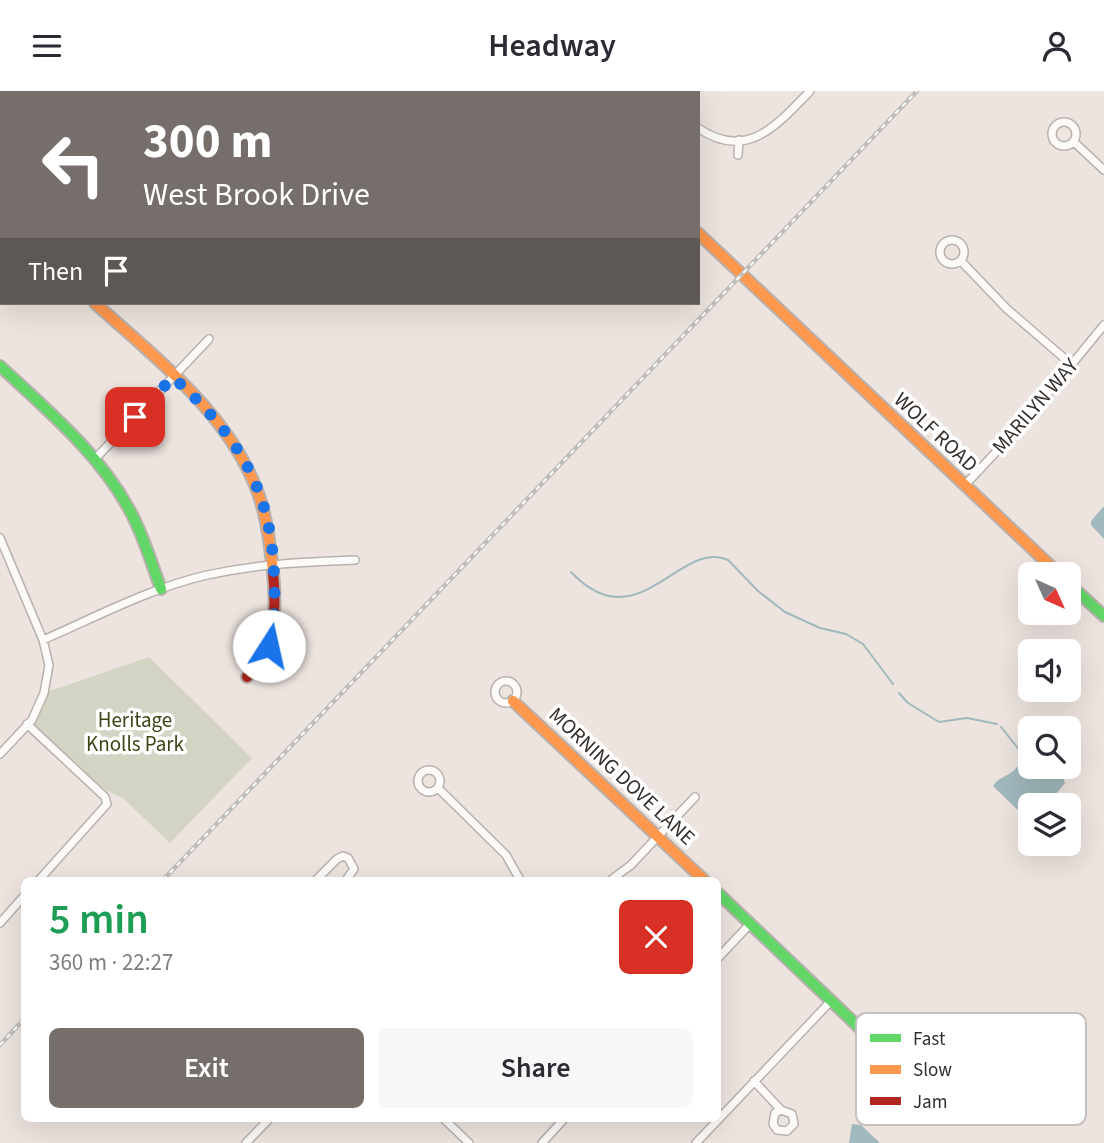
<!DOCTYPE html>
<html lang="en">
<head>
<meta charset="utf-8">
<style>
  body { margin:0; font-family:"Source Sans 3",sans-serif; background:#f7f7f7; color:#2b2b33; height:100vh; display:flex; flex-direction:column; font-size:26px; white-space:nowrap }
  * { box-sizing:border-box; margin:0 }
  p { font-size:23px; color:#7c7c81 }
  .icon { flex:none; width:38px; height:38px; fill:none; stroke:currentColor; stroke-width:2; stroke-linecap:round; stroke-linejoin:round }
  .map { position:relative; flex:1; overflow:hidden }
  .side { position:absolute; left:21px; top:786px; width:700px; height:245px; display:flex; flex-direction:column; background:#fff; border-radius:10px; box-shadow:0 7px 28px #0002 }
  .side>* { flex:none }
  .hud { position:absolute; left:0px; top:0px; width:700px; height:214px; box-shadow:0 7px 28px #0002; background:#756e6a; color:#fff; overflow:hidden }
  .needle { width:46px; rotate:135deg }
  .fabs { position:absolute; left:1018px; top:471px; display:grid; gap:14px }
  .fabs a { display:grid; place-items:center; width:63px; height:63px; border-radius:10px; background:#fff; box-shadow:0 7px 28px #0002; font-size:35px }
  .pin { position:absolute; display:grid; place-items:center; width:60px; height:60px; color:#fff; margin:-30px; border-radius:14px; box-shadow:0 4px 10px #0006 }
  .me { position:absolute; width:77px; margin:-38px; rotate:10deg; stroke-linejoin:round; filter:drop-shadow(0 0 5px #0008) }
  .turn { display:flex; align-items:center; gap:24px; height:147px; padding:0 28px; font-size:32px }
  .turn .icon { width:91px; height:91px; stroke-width:2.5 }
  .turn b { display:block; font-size:49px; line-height:60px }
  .then { display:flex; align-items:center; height:66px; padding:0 28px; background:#0003; gap:14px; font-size:26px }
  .round { display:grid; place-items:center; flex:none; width:74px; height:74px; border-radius:10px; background:#f7f7f7 }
  .summary { display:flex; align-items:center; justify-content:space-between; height:119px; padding:0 28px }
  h1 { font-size:42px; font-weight:600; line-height:52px; color:#1e9e55 }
  .action { display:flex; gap:14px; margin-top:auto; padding:14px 28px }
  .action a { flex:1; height:80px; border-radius:10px; background:#756e6a; color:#fff; font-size:28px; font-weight:600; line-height:80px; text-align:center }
  .action a+a { background:#f7f7f7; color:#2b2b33 }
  header { display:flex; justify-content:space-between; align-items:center; height:91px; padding:0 28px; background:#fff; font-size:32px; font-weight:600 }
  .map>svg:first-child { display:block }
  .green { fill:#d4d4c4 }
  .water { fill:#a1b8bc }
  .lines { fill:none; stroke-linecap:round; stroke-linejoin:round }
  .stream { stroke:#a1b8bc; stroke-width:2 }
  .street-casing { stroke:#b8b1ad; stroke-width:10 }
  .fast-casing { stroke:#b8b1ad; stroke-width:14 }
  .slow-casing { stroke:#b8b1ad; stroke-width:14 }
  .jam-casing { stroke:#b8b1ad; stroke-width:14 }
  .street { stroke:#fcfbfa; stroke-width:7 }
  .fast { stroke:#63d668; stroke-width:10 }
  .slow { stroke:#ff974d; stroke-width:10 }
  .jam { stroke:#b3261e; stroke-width:10 }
  .rail-casing { stroke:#bfbdbc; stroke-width:4.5 }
  .rail { stroke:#fff; stroke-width:2; stroke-dasharray:5; stroke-linecap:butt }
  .route { stroke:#1a73e8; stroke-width:12; stroke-dasharray:0 21.6 }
  .labels { text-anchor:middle; stroke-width:7; stroke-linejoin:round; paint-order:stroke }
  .street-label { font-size:21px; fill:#352f2b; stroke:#fff }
  .park-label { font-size:21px; fill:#3b4616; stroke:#fff }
  .key { fill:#fff; stroke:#c2c1bf; stroke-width:2 }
  .key-label { font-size:19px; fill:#352f2b }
</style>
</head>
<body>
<header><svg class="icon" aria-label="menu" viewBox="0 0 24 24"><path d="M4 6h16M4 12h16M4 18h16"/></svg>Headway<svg class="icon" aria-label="person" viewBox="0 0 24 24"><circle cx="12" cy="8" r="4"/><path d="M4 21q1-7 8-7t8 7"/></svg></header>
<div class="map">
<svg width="1104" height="1052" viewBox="0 0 1104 1052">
  <rect width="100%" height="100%" fill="#ede4df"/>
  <path class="green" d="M149,566L252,667L170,752L124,708L106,699L29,634L47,601Z"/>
  <path class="water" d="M1104,415V448L1091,434V430Z
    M1031,665V676H1059L1065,692L1047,714H1031V721L1022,723L993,695C998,687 1005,686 1012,681C1019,675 1023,669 1031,665Z
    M852,1033L861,1034L880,1052H849Z"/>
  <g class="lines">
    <path class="stream" d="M571,481C638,552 680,447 728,469L758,500L785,521L820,537L846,543L863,553L893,593
      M899,602L908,612L939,631L967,627L997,633
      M1001,636L1021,661L1031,662"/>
    <g class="street-casing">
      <path id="street" d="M659,0L661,2
        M1052 43a12 12 0 1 1 24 0a12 12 0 1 1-24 0Z
        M698,37C747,71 778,33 810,0
        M1074,51L1104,79
        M738,64L739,49
        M0,133L2,134
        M940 161a12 12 0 1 1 24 0a12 12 0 1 1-24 0Z
        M961,170L1007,218L1071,273
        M95,368L209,248
        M965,394L1027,328L1104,234
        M0,447L43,549L49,574L44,602L32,629L0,663
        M43,549C96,526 150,497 207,484C258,473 303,471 355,469
        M495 601a11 11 0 1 1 22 0a11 11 0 1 1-22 0Z
        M27,633L105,706L107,713L39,789
        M418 690a11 11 0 1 1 22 0a11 11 0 1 1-22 0Z
        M438,697L506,764L520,789
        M316,789L337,768L343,765L348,767L354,778L346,789
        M611,789L631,774L695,706
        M0,832L24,805
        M718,867L750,833
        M906 991a11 11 0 1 1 22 0a11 11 0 1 1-22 0Z
        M754,990L781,1019L792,1023L794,1033L787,1040L777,1039L773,1033L775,1022L781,1019
        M443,1027L469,1052
        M246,1052L270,1027
        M542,1052L565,1027
        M696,1052L831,910"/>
    </g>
    <g class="fast-casing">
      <path id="fast" d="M0,275C47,319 98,361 129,418C143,443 151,471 161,498
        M1069,493L1104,525
        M718,802L909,984"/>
    </g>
    <g class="slow-casing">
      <path id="slow" d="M548,0L550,2
        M698,142L1059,483
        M95,212C155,267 229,322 258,402C267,427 270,454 273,481
        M513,610L704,789"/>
    </g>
    <g class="jam-casing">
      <path id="jam" d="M247,586C275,553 277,523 273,481"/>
    </g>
    <use href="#street" class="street"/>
    <use href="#fast" class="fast"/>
    <use href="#slow" class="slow"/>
    <use href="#jam" class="jam"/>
    <g class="rail-casing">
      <path id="rail" d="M163,789L917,0
        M0,954L24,928"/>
    </g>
    <use href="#rail" class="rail"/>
  </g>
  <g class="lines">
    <path class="route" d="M135,326L173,286C237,344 272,397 274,486C275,510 275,531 269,555"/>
  </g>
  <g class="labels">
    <g class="street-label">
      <text transform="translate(1035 315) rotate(-49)" y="7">MARILYN WAY</text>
      <text transform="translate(936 341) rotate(43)" y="7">WOLF ROAD</text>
      <text transform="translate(622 685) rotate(43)" y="7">MORNING DOVE LANE</text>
    </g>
    <g class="park-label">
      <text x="135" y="636">Heritage<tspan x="135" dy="24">Knolls Park</tspan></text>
    </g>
  </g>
  <rect x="856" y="922" width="230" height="112" rx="10" class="key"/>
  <rect x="870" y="943" width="31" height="8" fill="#63d668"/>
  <rect x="870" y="974" width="31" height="9" fill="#ff974d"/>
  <rect x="870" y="1006" width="31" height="8" fill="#b3261e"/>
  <g class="key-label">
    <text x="913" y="954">Fast</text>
    <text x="913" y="985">Slow</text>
    <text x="913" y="1017">Jam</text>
  </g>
</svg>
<div class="fabs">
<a><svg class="needle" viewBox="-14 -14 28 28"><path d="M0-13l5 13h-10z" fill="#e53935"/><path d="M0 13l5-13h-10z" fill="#7c7c81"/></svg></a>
<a><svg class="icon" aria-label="sound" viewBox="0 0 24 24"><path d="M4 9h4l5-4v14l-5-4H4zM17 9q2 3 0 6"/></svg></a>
<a><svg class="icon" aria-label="search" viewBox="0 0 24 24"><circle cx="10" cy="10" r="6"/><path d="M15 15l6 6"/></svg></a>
<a><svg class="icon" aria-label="layers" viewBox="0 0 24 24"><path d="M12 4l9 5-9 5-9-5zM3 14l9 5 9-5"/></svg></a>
</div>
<div class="pin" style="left:135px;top:326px;background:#d93025"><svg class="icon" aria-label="arrive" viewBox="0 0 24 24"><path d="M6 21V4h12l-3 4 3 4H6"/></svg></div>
<svg class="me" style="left:269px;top:555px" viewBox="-20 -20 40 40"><circle r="19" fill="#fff"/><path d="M0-13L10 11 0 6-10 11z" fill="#1a73e8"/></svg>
<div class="hud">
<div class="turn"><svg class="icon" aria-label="left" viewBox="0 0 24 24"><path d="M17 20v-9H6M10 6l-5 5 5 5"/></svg><div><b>300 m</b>West Brook Drive</div></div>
<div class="then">Then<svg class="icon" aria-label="arrive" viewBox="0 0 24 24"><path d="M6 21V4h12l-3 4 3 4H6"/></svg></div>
</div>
<section class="side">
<div class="summary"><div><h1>5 min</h1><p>360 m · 22:27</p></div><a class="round" style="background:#d93025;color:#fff"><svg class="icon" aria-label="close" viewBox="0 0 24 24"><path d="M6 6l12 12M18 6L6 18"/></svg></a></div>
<div class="action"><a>Exit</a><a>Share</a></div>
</section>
</div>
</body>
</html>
